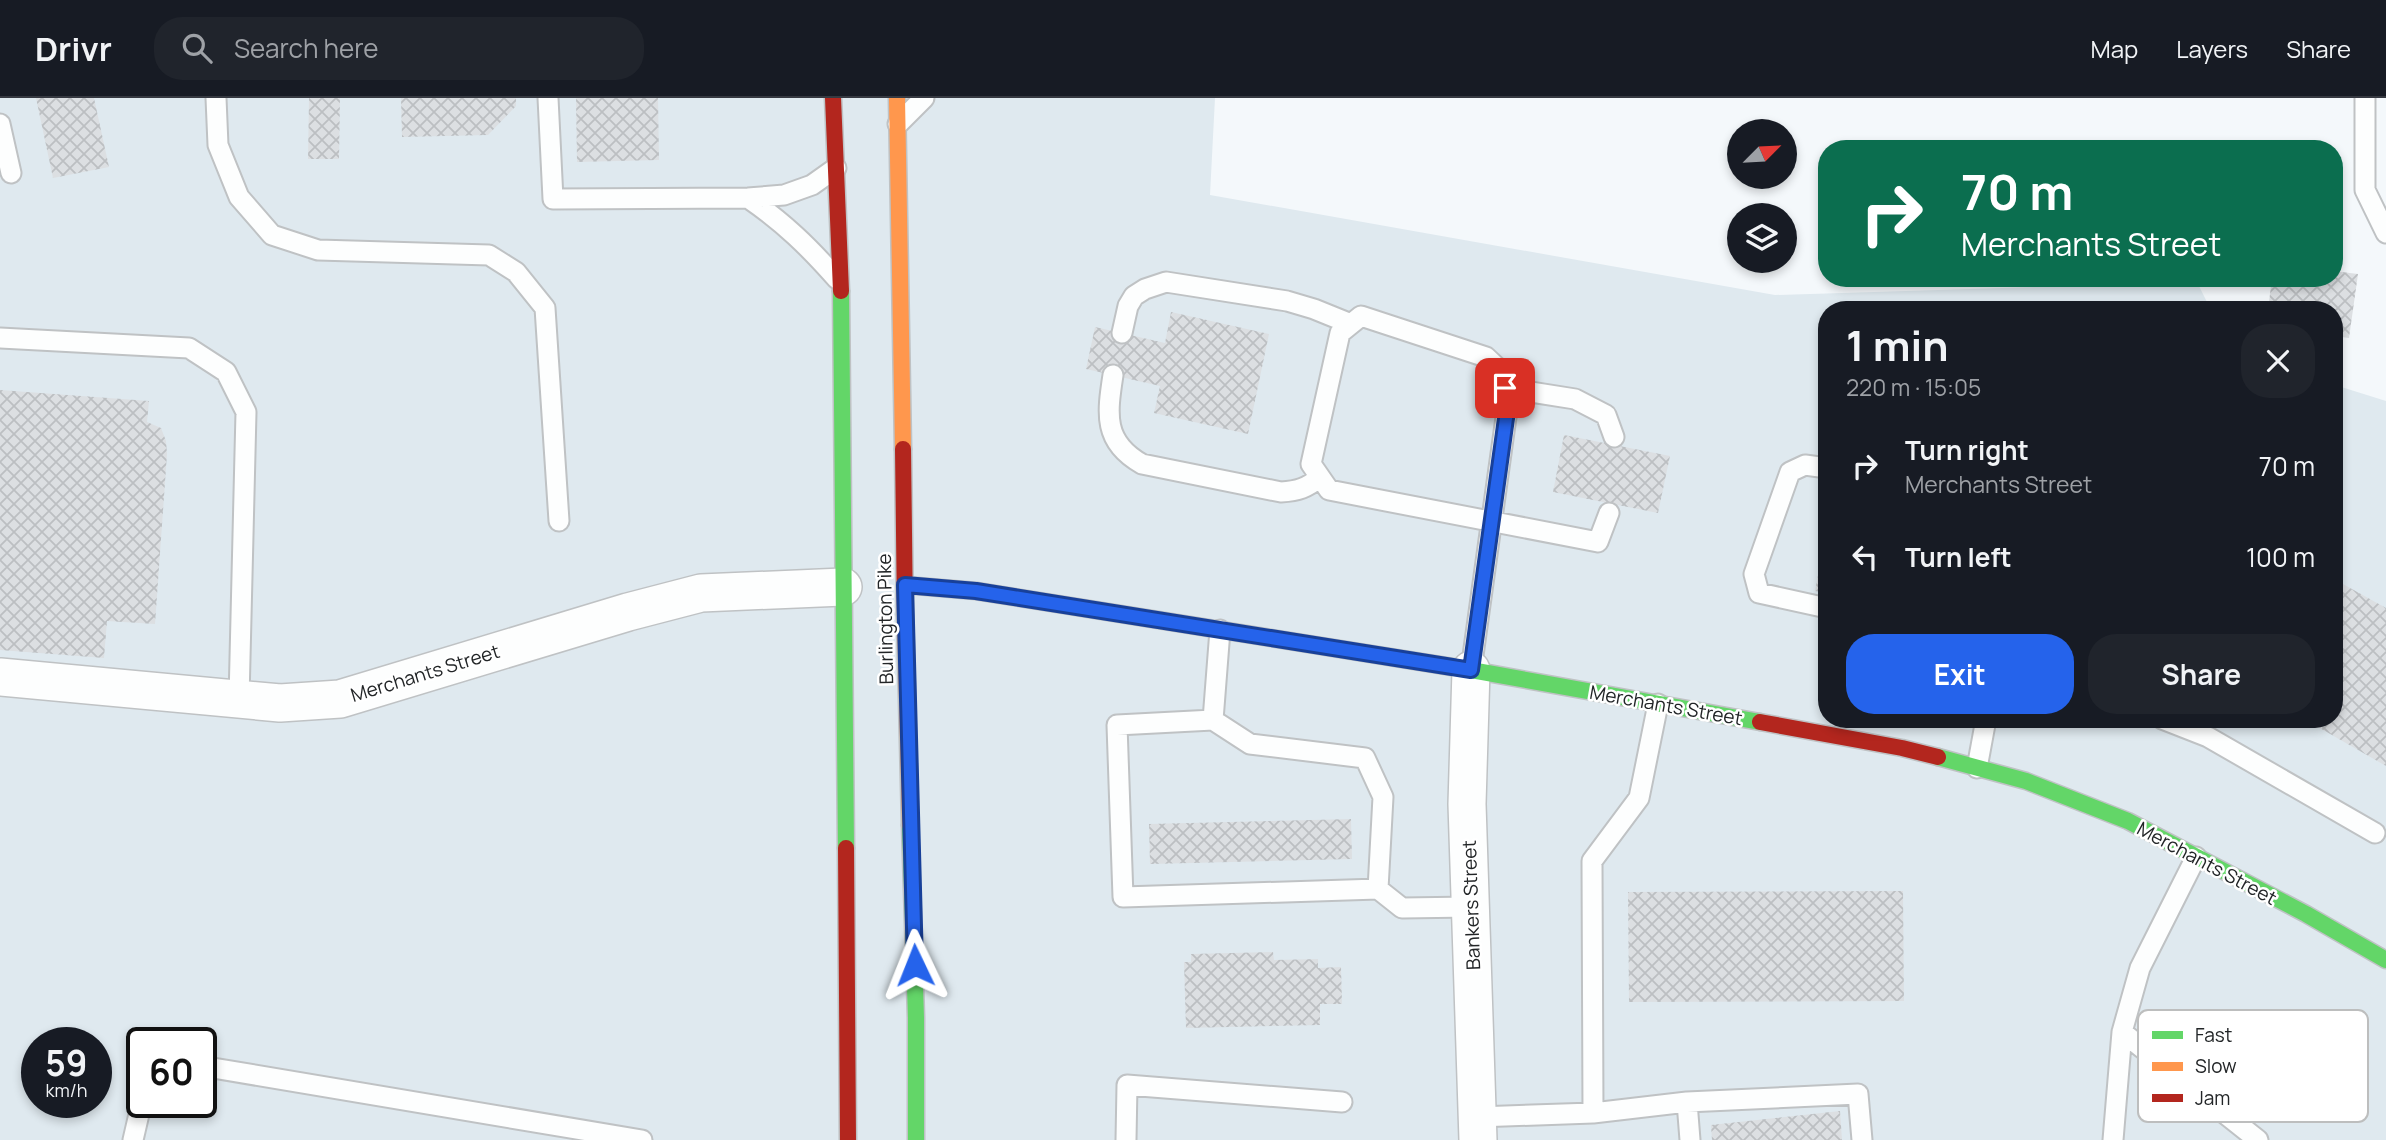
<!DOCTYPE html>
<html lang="en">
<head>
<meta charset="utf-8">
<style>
  body { margin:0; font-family:Manrope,sans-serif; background:#20242c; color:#f1f3f6; height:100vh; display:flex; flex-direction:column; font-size:26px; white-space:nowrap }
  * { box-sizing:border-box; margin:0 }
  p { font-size:23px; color:#9ea1a6 }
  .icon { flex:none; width:38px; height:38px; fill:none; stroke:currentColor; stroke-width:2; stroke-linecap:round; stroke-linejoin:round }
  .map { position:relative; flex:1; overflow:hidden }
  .side { position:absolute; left:1818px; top:203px; width:525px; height:427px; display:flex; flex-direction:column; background:#171b24; border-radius:28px; box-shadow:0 4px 10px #0003 }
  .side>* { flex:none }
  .guide { position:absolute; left:1818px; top:42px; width:525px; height:147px; border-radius:28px; box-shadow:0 4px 10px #0003; background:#0b6e4f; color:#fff; overflow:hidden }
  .needle { width:46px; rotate:66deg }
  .controls { position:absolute; left:1727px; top:21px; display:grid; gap:14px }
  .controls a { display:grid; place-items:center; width:70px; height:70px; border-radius:50%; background:#171b24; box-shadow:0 4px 10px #0003; font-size:35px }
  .speed { position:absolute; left:21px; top:929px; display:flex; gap:14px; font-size:35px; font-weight:700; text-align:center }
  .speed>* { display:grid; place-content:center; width:91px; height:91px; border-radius:50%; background:#171b24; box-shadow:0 4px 10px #0003; line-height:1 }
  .speed small { font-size:18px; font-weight:400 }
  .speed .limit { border:4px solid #111; border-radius:10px; background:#fff; color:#111 }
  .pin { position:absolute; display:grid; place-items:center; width:60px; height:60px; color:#fff; margin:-30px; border-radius:14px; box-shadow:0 4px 10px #0006 }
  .me { position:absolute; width:77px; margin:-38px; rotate:358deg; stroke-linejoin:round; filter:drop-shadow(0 0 5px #0008) }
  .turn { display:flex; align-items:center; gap:24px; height:147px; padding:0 28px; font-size:32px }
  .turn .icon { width:91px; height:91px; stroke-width:2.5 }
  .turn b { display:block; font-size:49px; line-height:60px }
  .round { display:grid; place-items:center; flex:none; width:74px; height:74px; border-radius:28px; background:#20242c }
  .overview { display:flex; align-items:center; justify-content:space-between; height:119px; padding:0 28px }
  h1 { font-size:42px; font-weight:700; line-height:52px }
  .primary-button { display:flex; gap:14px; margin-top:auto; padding:14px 28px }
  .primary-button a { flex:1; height:80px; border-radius:28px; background:#2563eb; color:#fff; font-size:28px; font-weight:700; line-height:80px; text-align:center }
  .primary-button a+a { background:#20242c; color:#f1f3f6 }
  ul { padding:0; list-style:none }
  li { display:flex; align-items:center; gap:21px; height:91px; padding:0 28px }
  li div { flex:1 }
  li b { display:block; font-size:26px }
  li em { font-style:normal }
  header { display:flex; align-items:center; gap:42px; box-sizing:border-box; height:98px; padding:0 35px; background:#171b24; border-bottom:2px solid #363941 }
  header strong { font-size:33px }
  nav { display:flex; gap:38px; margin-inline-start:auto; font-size:24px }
  .search { width:490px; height:63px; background:#20242c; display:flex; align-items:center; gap:18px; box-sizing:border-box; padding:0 24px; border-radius:28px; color:#9ea1a6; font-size:26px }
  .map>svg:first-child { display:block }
  .built { fill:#dfe9ef; fill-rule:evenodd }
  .building { fill:url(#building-cross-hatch) }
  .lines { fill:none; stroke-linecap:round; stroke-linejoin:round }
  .lane-casing { stroke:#bfc2c4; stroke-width:23 }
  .street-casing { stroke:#bfc2c4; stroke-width:40 }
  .fast-casing { stroke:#bfc2c4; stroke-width:19 }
  .slow-casing { stroke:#bfc2c4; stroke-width:19 }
  .jam-casing { stroke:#bfc2c4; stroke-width:19 }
  .lane { stroke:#fdfefe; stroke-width:19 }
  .street { stroke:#fdfefe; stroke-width:37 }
  .fast { stroke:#63d668; stroke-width:16 }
  .slow { stroke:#ff974d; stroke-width:16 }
  .jam { stroke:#b3261e; stroke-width:16 }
  .route-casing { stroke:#184099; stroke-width:18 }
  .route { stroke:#2563eb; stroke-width:12 }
  .labels { text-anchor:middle; stroke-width:5; stroke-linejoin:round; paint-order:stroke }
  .street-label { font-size:19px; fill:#222527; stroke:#fff }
  .key { fill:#fff; stroke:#bdbebe; stroke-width:2 }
  .key-label { font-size:19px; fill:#222527 }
</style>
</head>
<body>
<header>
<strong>Drivr</strong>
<div class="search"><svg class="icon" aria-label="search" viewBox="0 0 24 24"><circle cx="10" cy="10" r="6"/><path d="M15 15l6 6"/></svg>Search here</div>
<nav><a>Map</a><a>Layers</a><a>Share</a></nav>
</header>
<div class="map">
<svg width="2386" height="1042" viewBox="0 0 2386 1042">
  <defs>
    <pattern id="building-cross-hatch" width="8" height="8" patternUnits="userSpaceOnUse" patternTransform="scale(1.75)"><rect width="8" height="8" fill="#dcdfe2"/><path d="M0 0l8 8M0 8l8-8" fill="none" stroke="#bcbfc2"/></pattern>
  </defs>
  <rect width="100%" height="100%" fill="#f4f8fb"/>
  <path class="built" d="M0,0H1215L1210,97L1775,197L2197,184L2211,212H1827V621H2334L2335,287L2386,303V1042H0ZM37,945H96V1004H37ZM142,945H201V1004H142Z"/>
  <path class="building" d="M36,0H94L109,69L53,80Z
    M309,0H340L339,61H308Z
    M401,0H516V8L488,37L402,39Z
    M576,0H658L659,62L577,64Z
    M2334,173L2358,176L2349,240L2334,238V212H2268L2272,180H2334Z
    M1171,214L1269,236L1248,336L1154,315L1160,288L1086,271L1095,229L1165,245Z
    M0,292L149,303L147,324L161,330L166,343L167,356L155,526L107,523L104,560L0,552Z
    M1564,337L1670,358L1658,415L1553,394Z
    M1826,435H1827V495L1815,493Z
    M2334,481L2386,510V668L2304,621H2334Z
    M1351,721L1352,761L1150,766L1149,726Z
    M1903,793L1904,903L1629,904L1628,794Z
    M1273,854L1274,862L1318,861V870L1341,869L1342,906H1320V927L1186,930L1184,864H1191V856Z
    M1840,1013L1842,1042H1712L1711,1027Z"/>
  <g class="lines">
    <g class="lane-casing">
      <path id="lane" d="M216,0L218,47L239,99L272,137L318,152L489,157L516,174L545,210L559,423
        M548,0L553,101L748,100L784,97L812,87L836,70
        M2365,0V92L2386,135
        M0,26L11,75
        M898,26L924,0
        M748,100C784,125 808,148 837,181
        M1122,235L1128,208L1134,198L1145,191L1166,184L1287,203L1314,211L1351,226
        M0,240L189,250L226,274L246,314L239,601
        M1113,277C1107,316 1103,344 1142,366L1281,394C1298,393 1307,390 1320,379
        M1505,290L1575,301L1606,317L1614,339
        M1827,370L1805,367L1790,374L1754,476L1759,495L1827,510
        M1220,532L1213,622L1250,646L1365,660L1383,699L1378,791L1402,810L1471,809
        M1471,572L1508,305L1503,275L1486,259L1361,218L1340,235L1311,366L1329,392L1598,444L1609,415
        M2162,621L2208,639L2375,735
        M1213,622L1117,627L1123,799L1378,791
        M1977,670L1986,621
        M2122,934L2258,1042
        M201,968L642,1042
        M1687,1004L1690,1042
        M1593,1015L1592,763L1639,700L1658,606
        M1477,1019L1593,1015L1687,1004L1858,996L1862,1042
        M133,1042L142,1003
        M1126,1042L1127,987L1342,1004
        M2113,1042L2122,934L2140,870L2196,759"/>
    </g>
    <g class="street-casing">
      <path id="street" d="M1471,572L1467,706L1478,1042
        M0,579L280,605L340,601L628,514L701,495L843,489"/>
    </g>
    <g class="fast-casing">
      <path id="fast" d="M841,193L846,750
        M905,487L976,493L1471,572L1760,624
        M1938,659L2026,683L2128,723L2306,816L2386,862
        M910,727L916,920V1042"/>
    </g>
    <g class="slow-casing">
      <path id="slow" d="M897,0L903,351
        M905,517L910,727"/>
    </g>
    <g class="jam-casing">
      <path id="jam" d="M833,0L841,193
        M903,351L905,517
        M1760,624L1902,650L1938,659
        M846,750L848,1042"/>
    </g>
    <use href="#lane" class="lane"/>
    <use href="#street" class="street"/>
    <use href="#fast" class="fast"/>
    <use href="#slow" class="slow"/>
    <use href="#jam" class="jam"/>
  </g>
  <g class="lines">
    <g class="route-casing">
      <path id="route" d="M915,867L905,487L976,493L1471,572L1508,306L1505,290"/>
    </g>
    <use href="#route" class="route"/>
  </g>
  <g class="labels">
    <g class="street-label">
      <text transform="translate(885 521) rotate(-91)" y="7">Burlington Pike</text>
      <text transform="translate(425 575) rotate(-17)" y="7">Merchants Street</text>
      <text transform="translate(1666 607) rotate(10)" y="7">Merchants Street</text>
      <text transform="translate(2207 765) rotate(28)" y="7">Merchants Street</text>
      <text transform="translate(1471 807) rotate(-92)" y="7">Bankers Street</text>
    </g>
  </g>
  <rect x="2138" y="912" width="230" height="112" rx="10" class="key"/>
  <rect x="2152" y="933" width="31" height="8" fill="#63d668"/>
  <rect x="2152" y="964" width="31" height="9" fill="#ff974d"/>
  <rect x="2152" y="996" width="31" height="8" fill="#b3261e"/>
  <g class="key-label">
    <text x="2195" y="944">Fast</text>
    <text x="2195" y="975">Slow</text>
    <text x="2195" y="1007">Jam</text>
  </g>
</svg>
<div class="controls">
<a><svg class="needle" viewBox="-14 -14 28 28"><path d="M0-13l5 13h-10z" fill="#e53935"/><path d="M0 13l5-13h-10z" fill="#9ea1a6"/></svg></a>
<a><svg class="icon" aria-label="layers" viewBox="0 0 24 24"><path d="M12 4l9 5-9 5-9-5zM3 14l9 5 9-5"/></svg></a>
</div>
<div class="speed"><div>59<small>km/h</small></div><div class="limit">60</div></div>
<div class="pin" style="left:1505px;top:290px;background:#d93025"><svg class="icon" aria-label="arrive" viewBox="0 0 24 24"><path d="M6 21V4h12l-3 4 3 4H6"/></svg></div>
<svg class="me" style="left:915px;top:867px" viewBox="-20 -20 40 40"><path d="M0-17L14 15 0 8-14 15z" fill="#2563eb" stroke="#fff" stroke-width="4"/></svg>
<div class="guide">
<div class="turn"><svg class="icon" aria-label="right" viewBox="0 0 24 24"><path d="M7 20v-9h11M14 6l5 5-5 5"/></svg><div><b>70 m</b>Merchants Street</div></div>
</div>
<section class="side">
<div class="overview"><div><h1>1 min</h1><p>220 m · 15:05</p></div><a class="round"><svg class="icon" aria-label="close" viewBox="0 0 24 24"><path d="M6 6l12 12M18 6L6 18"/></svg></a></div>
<ul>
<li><svg class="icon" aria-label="right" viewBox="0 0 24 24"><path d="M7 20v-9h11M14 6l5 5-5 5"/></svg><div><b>Turn right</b><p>Merchants Street</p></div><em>70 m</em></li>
<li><svg class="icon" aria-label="left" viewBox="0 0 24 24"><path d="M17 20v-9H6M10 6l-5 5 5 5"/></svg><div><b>Turn left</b></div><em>100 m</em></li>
</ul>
<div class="primary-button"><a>Exit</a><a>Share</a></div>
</section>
</div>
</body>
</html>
